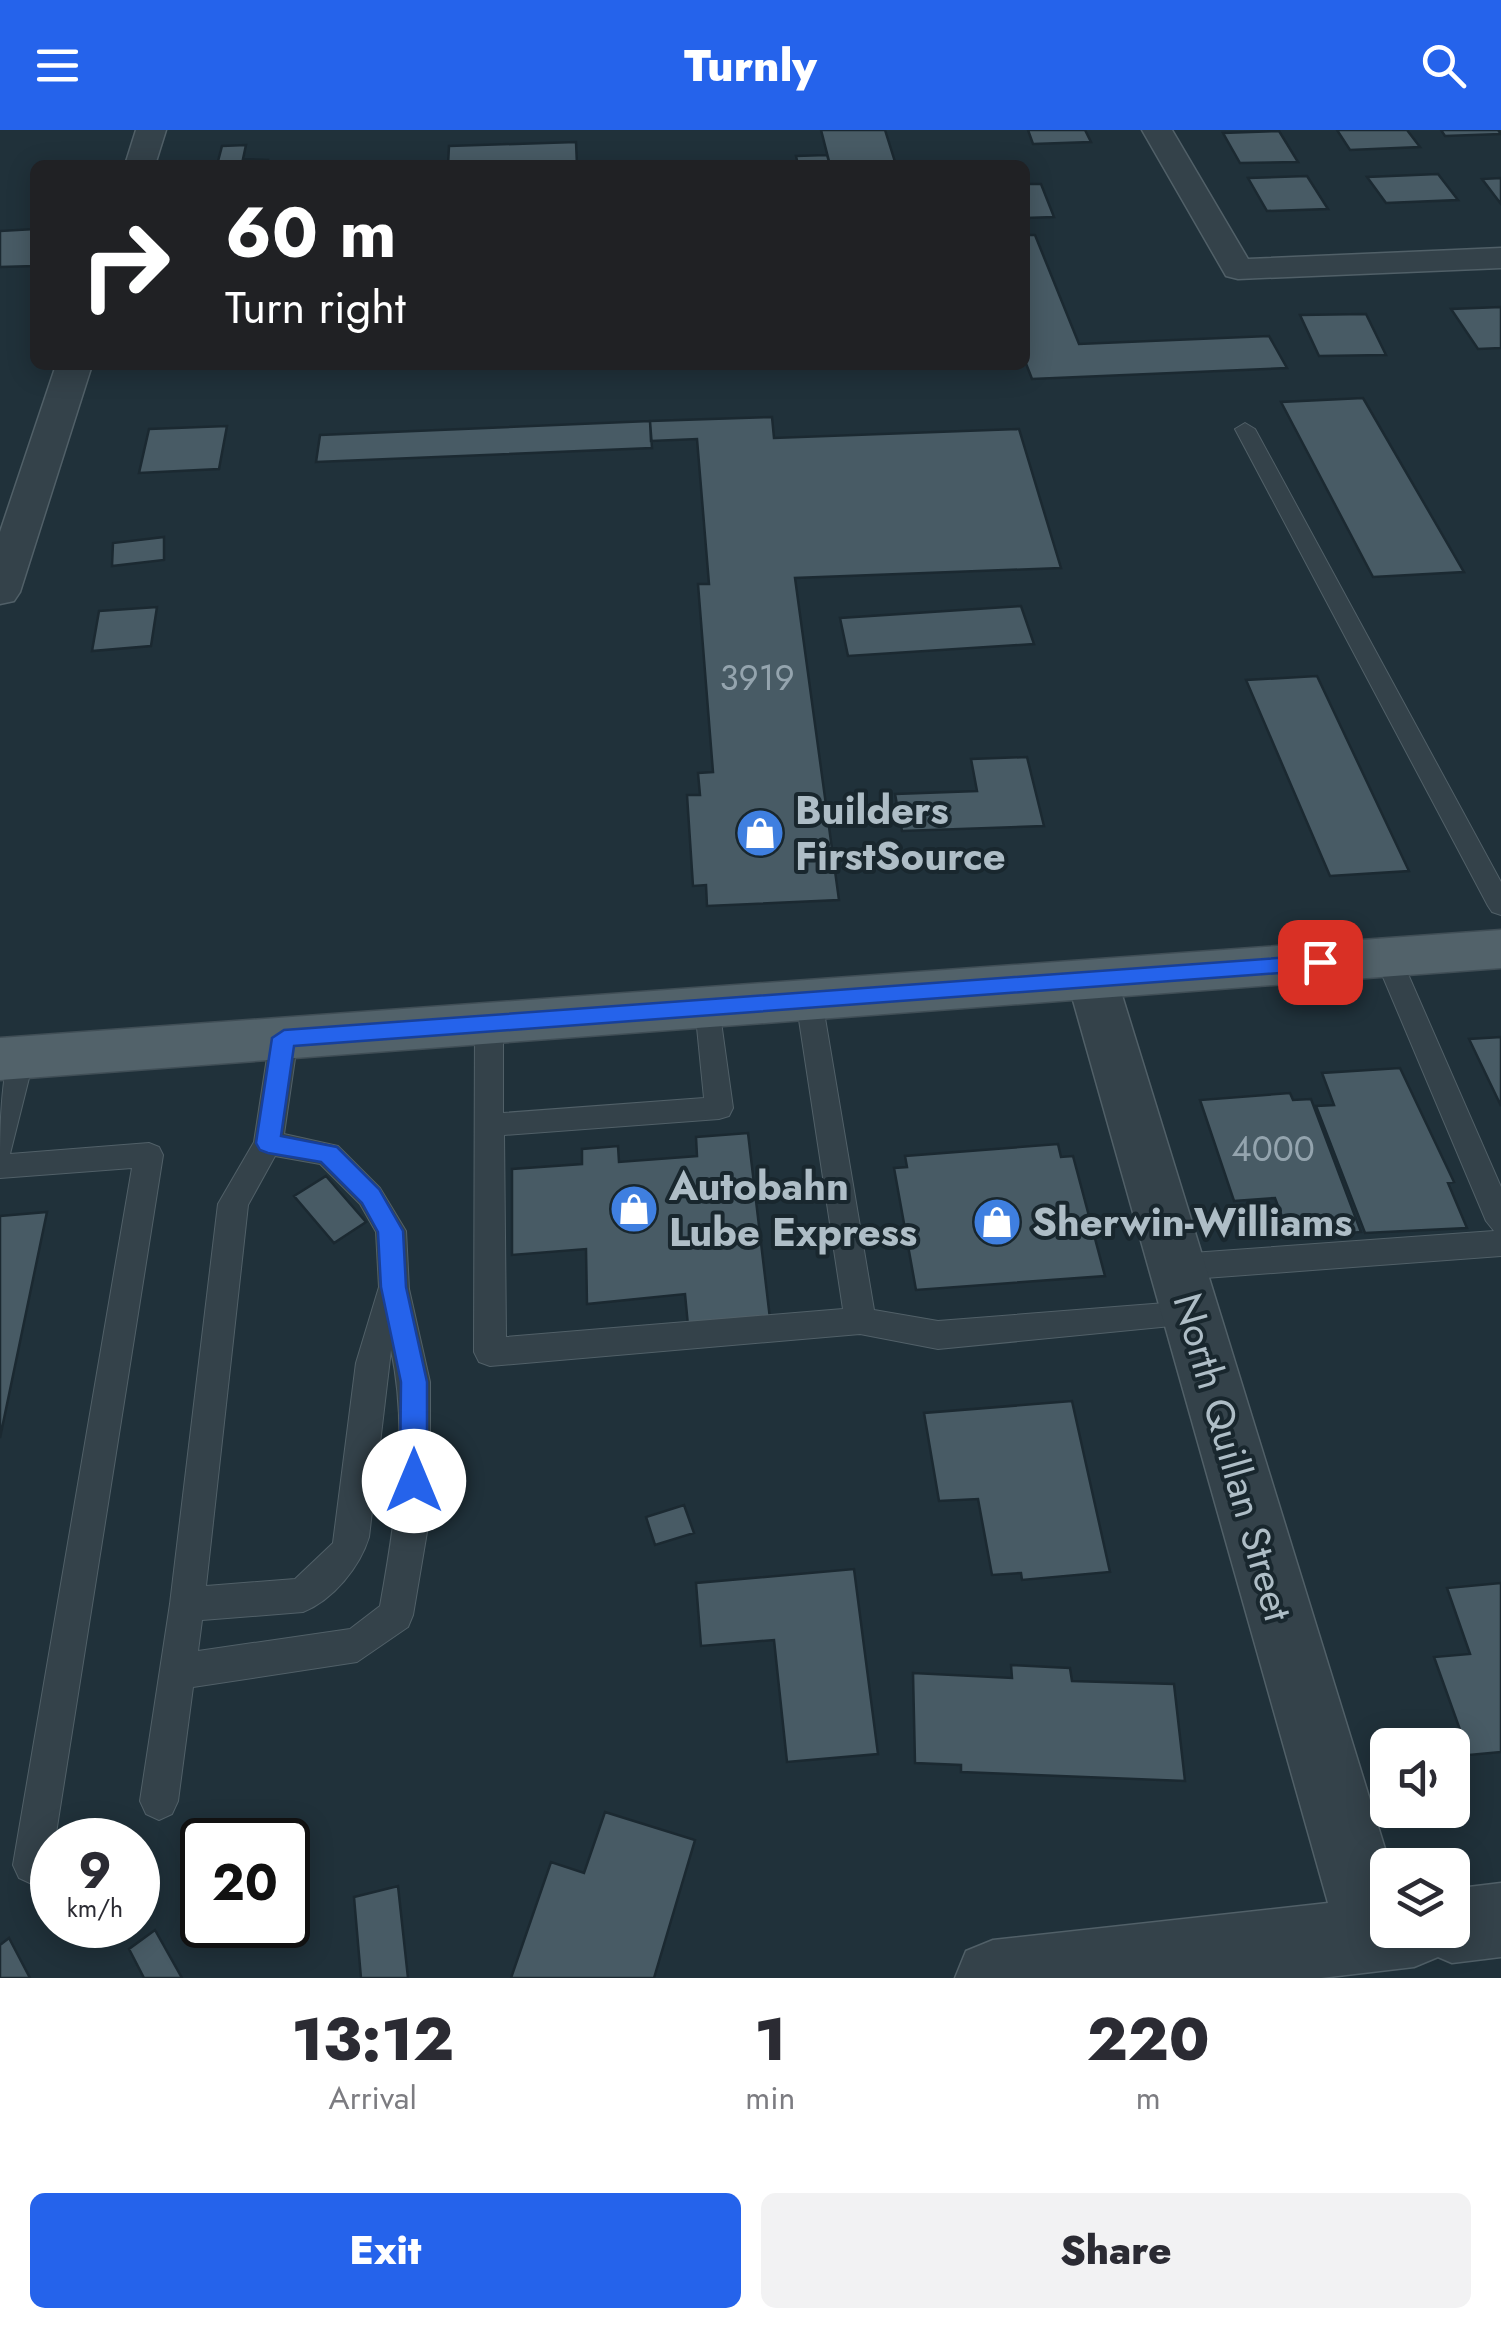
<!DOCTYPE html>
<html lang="en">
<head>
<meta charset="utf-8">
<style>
  body { margin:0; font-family:Jost,sans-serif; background:#f2f2f3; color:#2b2b33; height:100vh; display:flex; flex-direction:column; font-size:38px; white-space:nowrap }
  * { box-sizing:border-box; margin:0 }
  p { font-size:32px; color:#7c7c81 }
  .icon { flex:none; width:55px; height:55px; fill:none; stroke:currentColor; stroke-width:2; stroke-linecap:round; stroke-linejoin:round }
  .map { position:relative; height:1848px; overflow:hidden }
  .sheet { display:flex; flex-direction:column; background:#fff; flex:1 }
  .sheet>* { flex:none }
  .guide { position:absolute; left:30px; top:30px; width:1000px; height:210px; border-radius:15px; box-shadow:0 5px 25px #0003; background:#202124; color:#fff; overflow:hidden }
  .fabs { position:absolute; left:1370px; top:1598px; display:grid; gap:20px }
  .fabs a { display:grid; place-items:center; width:100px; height:100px; border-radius:15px; background:#fff; box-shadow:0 5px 25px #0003; font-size:50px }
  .speed { position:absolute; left:30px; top:1688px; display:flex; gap:20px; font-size:50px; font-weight:700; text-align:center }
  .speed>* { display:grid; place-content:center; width:130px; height:130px; border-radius:50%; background:#fff; box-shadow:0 5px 25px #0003; line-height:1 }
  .speed small { font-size:25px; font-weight:400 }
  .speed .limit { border:5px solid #111; border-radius:15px; background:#fff; color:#111 }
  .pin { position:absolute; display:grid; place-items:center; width:85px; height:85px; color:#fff; margin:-42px; border-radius:20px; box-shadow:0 5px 15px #0006 }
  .me { position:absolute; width:110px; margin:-55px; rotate:0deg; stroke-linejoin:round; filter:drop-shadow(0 0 8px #0008) }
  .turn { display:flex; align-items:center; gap:35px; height:210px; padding:0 30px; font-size:45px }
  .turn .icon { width:130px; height:130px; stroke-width:2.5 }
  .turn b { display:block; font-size:70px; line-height:85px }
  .eta { display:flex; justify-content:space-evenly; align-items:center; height:170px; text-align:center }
  .eta b { font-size:60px; font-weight:800; line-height:70px }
  .cta { display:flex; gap:20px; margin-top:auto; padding:20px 30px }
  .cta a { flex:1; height:115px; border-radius:15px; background:#2563eb; color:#fff; font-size:40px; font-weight:800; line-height:115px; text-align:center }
  .cta a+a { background:#f2f2f3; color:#2b2b33 }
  header { display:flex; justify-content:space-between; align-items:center; height:130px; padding:0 30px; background:#2563eb; color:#fff; font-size:45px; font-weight:800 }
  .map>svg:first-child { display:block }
  .building { fill:#485b65; stroke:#1b2931; stroke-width:2.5 }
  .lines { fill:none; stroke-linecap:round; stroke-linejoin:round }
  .service-casing { stroke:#516068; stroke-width:2 }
  .minor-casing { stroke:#516068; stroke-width:3 }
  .primary-casing { stroke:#404e56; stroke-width:3 }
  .service { fill:#34424a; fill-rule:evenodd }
  .minor { fill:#34424a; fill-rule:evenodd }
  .primary { fill:#52626a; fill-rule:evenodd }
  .route { fill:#2563eb; stroke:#184099; stroke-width:2.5 }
  .labels { text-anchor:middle; stroke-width:8; stroke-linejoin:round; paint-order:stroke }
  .number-label { font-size:35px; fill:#94a4ae }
  .poi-label { font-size:40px; font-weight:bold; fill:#aebdc6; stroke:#19272e; text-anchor:start }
  .street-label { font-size:40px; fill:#aebdc6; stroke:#19272e }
</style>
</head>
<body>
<header><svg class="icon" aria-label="menu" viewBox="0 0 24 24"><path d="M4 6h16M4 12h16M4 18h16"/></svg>Turnly<svg class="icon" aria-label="search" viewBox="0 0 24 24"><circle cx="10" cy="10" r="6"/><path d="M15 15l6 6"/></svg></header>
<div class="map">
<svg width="1501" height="1848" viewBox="0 0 1501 1848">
  <rect width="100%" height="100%" fill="#20313a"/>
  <path class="building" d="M821,0H885L896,35H830Z
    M1028,0H1085L1091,12L1033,14Z
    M1337,0H1407L1420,17L1350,20Z
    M1441,0H1498L1501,4L1445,6Z
    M1279,1L1298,32L1240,33L1223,3Z
    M576,12L577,35H448L449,16Z
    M246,15L243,29L268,30V35H217L222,16Z
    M827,25L830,35H798L796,26Z
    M1438,44L1458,70L1386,73L1367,47Z
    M1307,46L1328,79L1267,81L1248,48Z
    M1501,48V74L1482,49Z
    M1025,54H1041L1054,87L1025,88Z
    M35,99V136L0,137V101Z
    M1025,105H1035L1079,214L1269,206L1287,238L1032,249L1025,231Z
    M1501,177V218L1478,219L1451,179Z
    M1366,184L1386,225L1319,226L1300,185Z
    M1363,268L1464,442L1373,447L1281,272Z
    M772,287L774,308L1019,299L1061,438L795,448L839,770L707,776L706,755L693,756L687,665H700L698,643L713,642L698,454H709L697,309L651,311L650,291Z
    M650,291L652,318L316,332L320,305Z
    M227,296L219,339L139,343L149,299Z
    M164,407V430L112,436L113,413Z
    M1021,476L1034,514L848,526L840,488Z
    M157,477L151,516L92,521L99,481Z
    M1317,546L1409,741L1330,746L1246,550Z
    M1027,627L1044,696L902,701L895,664L977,661L971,629Z
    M1501,907V976L1469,909Z
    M1400,938L1454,1052L1448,1053L1467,1098L1365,1103L1316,976L1334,975L1322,943Z
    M1290,963L1293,970L1311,969L1361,1102L1290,1108L1275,1068L1234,1071L1200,970Z
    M748,1003L771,1197L689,1206L685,1164L587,1174L586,1119L512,1125V1039L582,1034V1019L618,1016L619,1032L697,1026L696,1007Z
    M1058,1014L1061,1027L1073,1026L1105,1146L916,1160L894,1038L907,1037L905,1026Z
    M326,1046L366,1092L334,1113L294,1066Z
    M47,1082L0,1308V1086Z
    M1072,1271L1110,1442L1022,1450L1021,1443L992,1445L978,1369L939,1371L924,1283Z
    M684,1375L694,1403L655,1415L646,1387Z
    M854,1439L878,1624L787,1632L774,1510L701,1516L696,1453Z
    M1501,1453V1622L1469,1625L1434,1527L1470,1524L1447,1458Z
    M1011,1535L1070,1538L1072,1551L1174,1554L1185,1651L961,1642V1635L915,1633L913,1543L1012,1548Z
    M605,1682L695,1710L654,1848H511L551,1732L584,1743Z
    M398,1756L408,1848H361L354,1767Z
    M155,1800L182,1848H144L129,1819Z
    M9,1808L30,1848H0V1815Z"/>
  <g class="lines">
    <g class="service-casing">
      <path id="service" d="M1245,293L1255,299L1501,752V785L1492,782L1488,776L1235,299Z
        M1388,818L1397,821L1401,828L1501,1057V1126L1178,1150L1167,1146L1163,1137L1167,1128L1178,1124L1494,1101L1486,1091L1375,828L1379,821Z
        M809,860L818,863L822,870L874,1180L938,1191L1191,1171L1202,1175L1206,1184L1202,1193L938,1219L860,1204L490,1236L479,1232L474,1222L475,893L479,886H499L503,893V983L704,968L695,877L698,870H718L733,978L729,986L719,989L504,1005L506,1207L843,1179L796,870L800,863Z
        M284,898L294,901L298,908L284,1004L338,1016L380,1058L406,1101L409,1159L430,1252V1384L413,1485L408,1497L357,1532L193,1557L178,1671L172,1684L159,1690L146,1684L140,1671L170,1474L218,1074L254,1012L270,908L274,901ZM275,1026L320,1034L360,1074L376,1102L379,1157L356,1233L333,1413L295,1449L206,1456L248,1075ZM391,1220C409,1304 395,1393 380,1476L350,1499L198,1521L202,1490L303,1482C333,1470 360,1437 369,1407Z
        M20,917L30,921L34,928L10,1024L149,1013L159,1017L163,1025L51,1735L45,1748L32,1754L19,1748L13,1735L132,1038L0,1048C0,1008 0,956 10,921Z"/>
    </g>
    <g class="minor-casing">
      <path id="minor" d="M136,0H166L155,35H125Z
        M1142,0H1172L1248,129L1501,118V138L1238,149L1226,146Z
        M56,235H92L20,462L14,471L0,474V402Z
        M1092,830L1110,836L1117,849L1390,1735L1388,1800H1452V1759L1501,1753V1827L1452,1833L1438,1827L1414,1837L1321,1848H955L966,1821L993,1810L1328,1773L1067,849L1074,836Z"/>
    </g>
    <g class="primary-casing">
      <path id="primary" d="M1501,800V838L0,950V908Z"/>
    </g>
    <use href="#service" class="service"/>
    <use href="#minor" class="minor"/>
    <use href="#primary" class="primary"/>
  </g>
  <path class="route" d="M1320,825L1331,832L1320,840L294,916L281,1006L337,1017L379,1059L403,1101L406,1157L427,1252V1351L423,1360L414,1364L404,1360L400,1351L401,1252L381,1157L378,1102L362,1073L321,1032L268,1023L260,1020L256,1013L272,908L284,900Z"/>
  <defs>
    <g id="shop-disc" transform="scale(2.5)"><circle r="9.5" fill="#3f7fe0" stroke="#19272e"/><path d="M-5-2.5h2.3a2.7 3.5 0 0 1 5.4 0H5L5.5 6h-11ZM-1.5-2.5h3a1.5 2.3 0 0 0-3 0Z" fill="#fff"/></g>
  </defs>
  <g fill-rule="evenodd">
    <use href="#shop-disc" x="760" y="703"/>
    <use href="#shop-disc" x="634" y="1079"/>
    <use href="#shop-disc" x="997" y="1092"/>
  </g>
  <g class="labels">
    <g class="number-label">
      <text x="757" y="560">3919</text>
      <text x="1273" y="1031">4000</text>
    </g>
    <g class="poi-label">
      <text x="795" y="694">Builders<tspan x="795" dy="46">FirstSource</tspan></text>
      <text x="669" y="1070">Autobahn<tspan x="669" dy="46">Lube Express</tspan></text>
      <text x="1032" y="1106">Sherwin-Williams</text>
    </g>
    <g class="street-label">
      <text transform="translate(1233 1327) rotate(74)" y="14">North Quillan Street</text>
    </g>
  </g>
</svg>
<div class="fabs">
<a><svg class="icon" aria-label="sound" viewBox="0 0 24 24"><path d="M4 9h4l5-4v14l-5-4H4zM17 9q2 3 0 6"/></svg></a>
<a><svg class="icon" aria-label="layers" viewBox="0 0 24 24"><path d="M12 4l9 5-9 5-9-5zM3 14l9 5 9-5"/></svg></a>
</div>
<div class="speed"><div>9<small>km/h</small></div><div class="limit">20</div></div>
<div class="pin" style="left:1320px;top:832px;background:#d93025"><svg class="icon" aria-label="arrive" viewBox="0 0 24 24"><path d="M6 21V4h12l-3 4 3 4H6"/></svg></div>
<svg class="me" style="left:414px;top:1351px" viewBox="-20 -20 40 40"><circle r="19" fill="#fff"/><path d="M0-13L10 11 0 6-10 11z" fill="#2563eb"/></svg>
<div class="guide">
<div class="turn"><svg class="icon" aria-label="right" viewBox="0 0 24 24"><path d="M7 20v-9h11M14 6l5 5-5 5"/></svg><div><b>60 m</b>Turn right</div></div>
</div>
</div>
<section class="sheet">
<div class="eta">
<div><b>13:12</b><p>Arrival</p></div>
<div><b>1</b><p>min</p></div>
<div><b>220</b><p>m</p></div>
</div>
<div class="cta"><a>Exit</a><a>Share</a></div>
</section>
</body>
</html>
